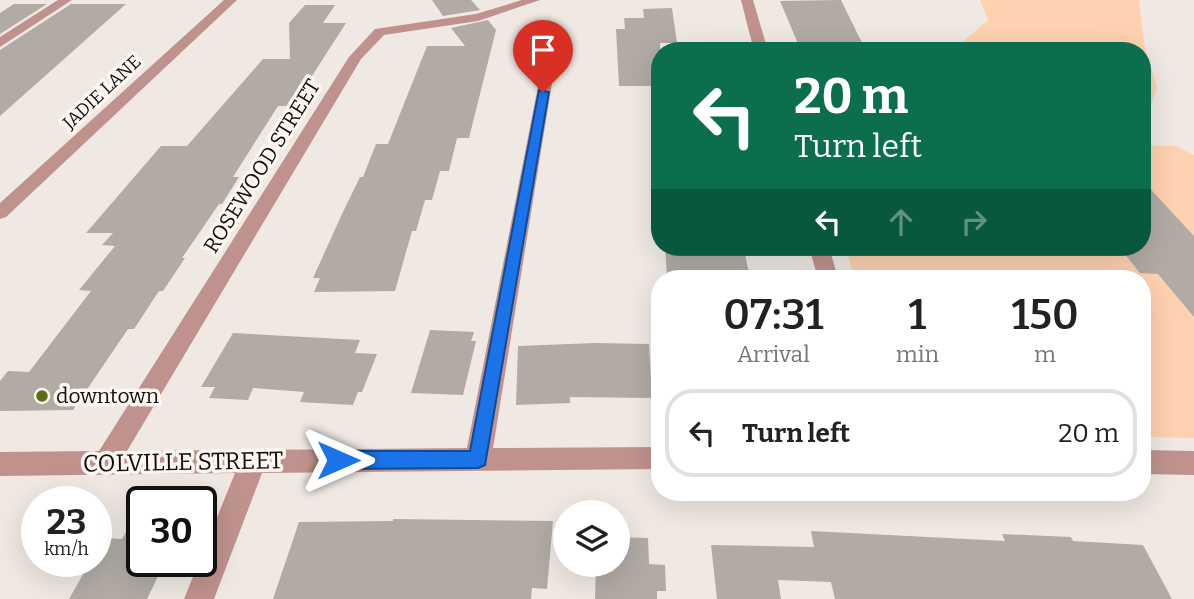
<!DOCTYPE html>
<html lang="en">
<head>
<meta charset="utf-8">
<style>
  body { margin:0; font-family:Bitter,serif; background:#f6f6f6; color:#222; height:100vh; display:flex; flex-direction:column; font-size:26px; white-space:nowrap }
  * { box-sizing:border-box; margin:0 }
  p { font-size:23px; color:#767676 }
  .icon { flex:none; width:38px; height:38px; fill:none; stroke:currentColor; stroke-width:2; stroke-linecap:round; stroke-linejoin:round }
  .map { position:relative; flex:1; overflow:hidden }
  .details { position:absolute; left:651px; top:270px; width:500px; height:231px; display:flex; flex-direction:column; background:#fff; border-radius:28px; box-shadow:0 7px 28px #0002 }
  .details>* { flex:none }
  .hud { position:absolute; left:651px; top:42px; width:500px; height:214px; border-radius:28px; box-shadow:0 7px 28px #0002; background:#0b6e4f; color:#fff; overflow:hidden }
  .tools { position:absolute; left:553px; top:500px; display:grid; gap:14px }
  .tools a { display:grid; place-items:center; width:77px; height:77px; border-radius:50%; background:#fff; box-shadow:0 7px 28px #0002; font-size:35px }
  .speed { position:absolute; left:21px; top:486px; display:flex; gap:14px; font-size:35px; font-weight:700; text-align:center }
  .speed>* { display:grid; place-content:center; width:91px; height:91px; border-radius:50%; background:#fff; box-shadow:0 7px 28px #0002; line-height:1 }
  .speed small { font-size:18px; font-weight:400 }
  .speed .limit { border:4px solid #111; border-radius:10px; background:#fff; color:#111 }
  .pin { position:absolute; display:grid; place-items:center; width:60px; height:60px; color:#fff; margin:-72px -30px; border-radius:50% 50% 50% 0; rotate:-45deg; box-shadow:0 0 7px #0007 }
  .pin .icon { rotate:45deg }
  .me { position:absolute; width:77px; margin:-38px; rotate:90deg; stroke-linejoin:round; filter:drop-shadow(0 0 5px #0008) }
  .turn { display:flex; align-items:center; gap:24px; height:147px; padding:0 28px; font-size:32px }
  .turn .icon { width:91px; height:91px; stroke-width:2.5 }
  .turn b { display:block; font-size:49px; line-height:60px }
  .lanes { display:flex; align-items:center; height:66px; padding:0 28px; background:#0003; justify-content:center; gap:35px; direction:ltr }
  .lanes .off { opacity:.35 }
  .eta { display:flex; justify-content:space-evenly; align-items:center; height:119px; text-align:center }
  .eta b { font-size:42px; font-weight:600; line-height:49px }
  ul { padding:0; list-style:none }
  li { display:flex; align-items:center; gap:21px; height:88px; margin:0 14px 10px; padding:0 14px; border:4px solid #e0e0e0; border-radius:28px }
  li div { flex:1 }
  li b { display:block; font-size:26px }
  li em { font-style:normal }
  .map>svg:first-child { display:block }
  .green { fill:#fed1b0 }
  .building { fill:#b1aaa5 }
  .lines { fill:none; stroke-linecap:round; stroke-linejoin:round }
  .minor { fill:#bf928d; fill-rule:evenodd }
  .route { fill:#1a73e8; stroke:#114b97; stroke-width:2 }
  .poi-dot { fill:#5d6b15; stroke:#fcf5f0; stroke-width:2.5 }
  .labels { text-anchor:middle; stroke-width:7; stroke-linejoin:round; paint-order:stroke }
  .far-street-label { font-size:18px; fill:#120f0e; stroke:#fcf5f0 }
  .street-label { font-size:21px; fill:#120f0e; stroke:#fcf5f0 }
  .poi-label { font-size:21px; fill:#120f0e; stroke:#fcf5f0; text-anchor:start }
  .near-street-label { font-size:24px; fill:#120f0e; stroke:#fcf5f0 }
</style>
</head>
<body>
<div class="map">
<svg width="1194" height="599" viewBox="0 0 1194 599">
  <rect width="100%" height="100%" fill="#efe8e3"/>
  <path class="green" d="M980,0H1139L1145,48L1157,87L1147,117H1143V51H952L988,20Z
    M1143,145L1176,146L1194,155V438L1143,437V278H855L845,247H1143Z"/>
  <path class="building" d="M432,0H471L480,10L443,16Z
    M841,0L864,47L799,46L780,1Z
    M14,4H47L0,34V13Z
    M71,4H126L0,116V50Z
    M305,5H335L323,23H346L290,110V106H278L233,177H239L222,204H219L182,258H185L163,291H159L134,329H128L73,410L0,411V381L8,371L29,372L91,291L79,290L115,246L102,245L113,233H86L161,146H187L263,59H290L289,23Z
    M672,8L677,43H660V86H619L616,29H625L624,18H644L643,9Z
    M488,20L496,30L469,138H457L449,171H440L432,200H425L416,231H412L395,291L314,292L320,278H313L342,214L360,177H363L376,144H388L427,46H465L451,28Z
    M1143,181L1194,236V317L1158,274L1140,273L1119,247H1143Z
    M665,247H735L736,254H745L750,278L667,277Z
    M430,330L474,332L471,341H476L463,395L411,393Z
    M233,333L360,340L355,353L377,354L362,392H358L353,405L300,402L304,392L253,388L248,400L209,398L215,387H201Z
    M595,343L649,344L652,398L570,397V403L516,405L518,346Z
    M142,504V562H165L147,599H69L90,562H96V550L103,538L122,539Z
    M393,519L553,521L547,589L532,588L531,599H273L299,522L393,521Z
    M811,531L1005,541L1002,534L1071,537L1073,541L1143,545L1172,599H835L831,582L778,580L781,599H717L711,545L814,547Z
    M618,537L648,538L649,564L665,565L666,591H657V599H595L596,565H618Z"/>
  <g class="lines">
    <path class="minor" d="M58,0H72L0,47V37Z
      M224,0H237L6,217L0,219V203Z
      M522,0H540L478,21L384,35L361,59L127,451L467,448L547,40L553,36L559,40L493,448L660,447V469L262,473L214,599H184L235,473L0,476V452L99,451L349,57L375,29L476,14Z
      M741,0H753L768,51H754Z
      M809,247H829L838,278H818Z
      M1143,450L1194,451V475L1143,474Z"/>
  </g>
  <path class="route" d="M539,90L549,92L485,465L478,468L338,469L331,466L328,460L331,454L338,451H470Z"/>
  <circle class="poi-dot" cx="42" cy="396" r="7"/>
  <g class="labels">
    <g class="far-street-label">
      <text transform="translate(102 92) rotate(-43)" y="6">JADIE LANE</text>
    </g>
    <g class="street-label">
      <text transform="translate(262 166) rotate(-58)" y="7">ROSEWOOD STREET</text>
    </g>
    <g class="poi-label">
      <text x="56" y="403">downtown</text>
    </g>
    <g class="near-street-label">
      <text transform="translate(183 462) rotate(-1)" y="8">COLVILLE STREET</text>
    </g>
  </g>
</svg>
<div class="tools">
<a><svg class="icon" aria-label="layers" viewBox="0 0 24 24"><path d="M12 4l9 5-9 5-9-5zM3 14l9 5 9-5"/></svg></a>
</div>
<div class="speed"><div>23<small>km/h</small></div><div class="limit">30</div></div>
<div class="pin" style="left:543px;top:92px;background:#d93025"><svg class="icon" aria-label="arrive" viewBox="0 0 24 24"><path d="M6 21V4h12l-3 4 3 4H6"/></svg></div>
<svg class="me" style="left:338px;top:460px" viewBox="-20 -20 40 40"><path d="M0-17L14 15 0 8-14 15z" fill="#1a73e8" stroke="#fff" stroke-width="4"/></svg>
<div class="hud">
<div class="turn"><svg class="icon" aria-label="left" viewBox="0 0 24 24"><path d="M17 20v-9H6M10 6l-5 5 5 5"/></svg><div><b>20 m</b>Turn left</div></div>
<div class="lanes"><svg class="icon" aria-label="left" viewBox="0 0 24 24"><path d="M17 20v-9H6M10 6l-5 5 5 5"/></svg><svg class="icon off" aria-label="ahead" viewBox="0 0 24 24"><path d="M12 20V5M6 11l6-6 6 6"/></svg><svg class="icon off" aria-label="right" viewBox="0 0 24 24"><path d="M7 20v-9h11M14 6l5 5-5 5"/></svg></div>
</div>
<section class="details">
<div class="eta">
<div><b>07:31</b><p>Arrival</p></div>
<div><b>1</b><p>min</p></div>
<div><b>150</b><p>m</p></div>
</div>
<ul>
<li><svg class="icon" aria-label="left" viewBox="0 0 24 24"><path d="M17 20v-9H6M10 6l-5 5 5 5"/></svg><div><b>Turn left</b></div><em>20 m</em></li>
</ul>
</section>
</div>
</body>
</html>
